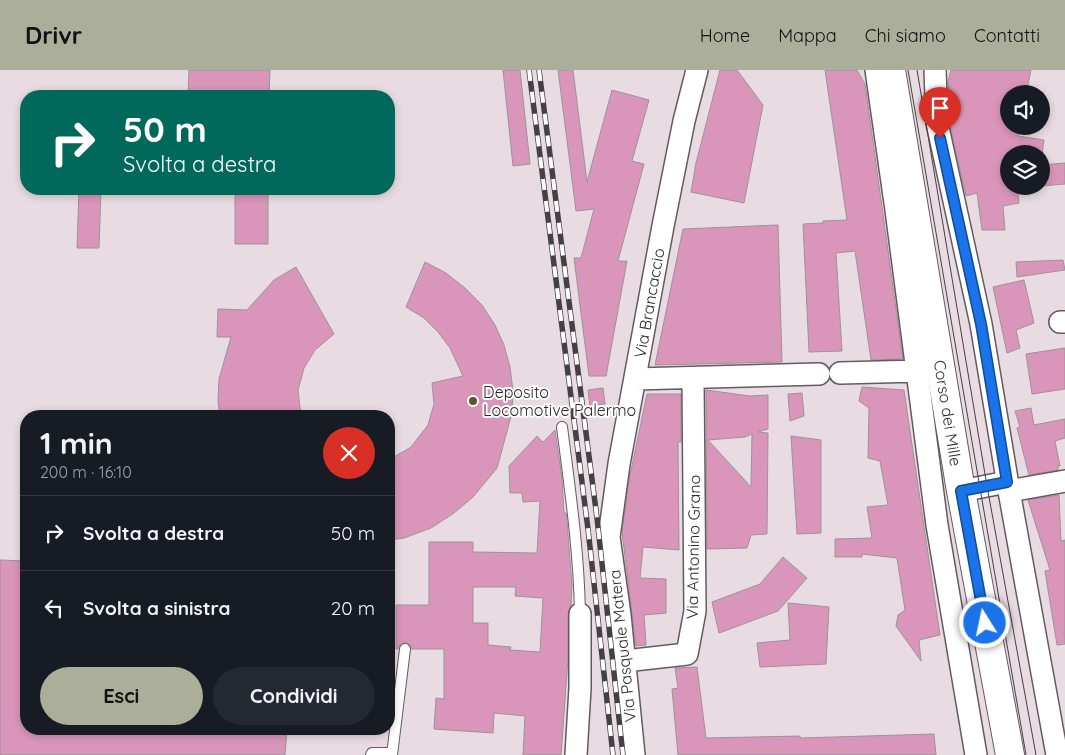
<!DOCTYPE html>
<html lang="it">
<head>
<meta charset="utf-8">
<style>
  body { margin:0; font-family:Quicksand,sans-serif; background:#242831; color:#f1f3f6; height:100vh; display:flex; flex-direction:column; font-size:19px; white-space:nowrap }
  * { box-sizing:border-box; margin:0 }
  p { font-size:16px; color:#9ea1a6 }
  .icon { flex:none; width:28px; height:28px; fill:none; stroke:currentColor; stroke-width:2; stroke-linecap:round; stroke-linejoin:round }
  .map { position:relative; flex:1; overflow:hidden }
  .details { position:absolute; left:20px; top:340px; width:375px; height:325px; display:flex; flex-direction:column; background:#171b24; border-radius:20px; box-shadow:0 2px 8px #0003 }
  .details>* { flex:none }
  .guide { position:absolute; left:20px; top:20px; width:375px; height:105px; border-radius:20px; box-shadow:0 2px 8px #0003; background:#00695c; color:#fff; overflow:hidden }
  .buttons { position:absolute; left:1000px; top:15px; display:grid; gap:10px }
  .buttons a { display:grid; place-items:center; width:50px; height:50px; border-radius:50%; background:#171b24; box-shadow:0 2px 8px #0003; font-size:25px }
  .pin { position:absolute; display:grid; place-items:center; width:42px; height:42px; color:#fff; margin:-51px -21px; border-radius:50% 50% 50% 0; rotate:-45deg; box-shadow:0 0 5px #0007 }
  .pin .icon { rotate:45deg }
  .me { position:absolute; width:55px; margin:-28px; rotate:350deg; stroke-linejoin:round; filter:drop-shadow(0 0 4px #0008) }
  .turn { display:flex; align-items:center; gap:18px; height:105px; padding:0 20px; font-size:22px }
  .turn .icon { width:65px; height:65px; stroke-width:2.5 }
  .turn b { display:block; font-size:35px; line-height:42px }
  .round { display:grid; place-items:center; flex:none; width:52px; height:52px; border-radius:26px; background:#242831 }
  .headline { display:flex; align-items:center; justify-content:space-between; height:85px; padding:0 20px }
  h1 { font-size:30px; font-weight:700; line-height:38px }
  .action { display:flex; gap:10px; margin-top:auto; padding:10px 20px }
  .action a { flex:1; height:58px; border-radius:30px; background:#abae99; color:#111; font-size:20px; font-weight:700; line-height:58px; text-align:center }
  .action a+a { background:#242831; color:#f1f3f6 }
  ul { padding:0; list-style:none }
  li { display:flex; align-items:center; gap:15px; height:75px; padding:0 20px; border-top:1px solid #363941 }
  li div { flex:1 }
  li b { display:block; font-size:19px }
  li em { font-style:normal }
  header { display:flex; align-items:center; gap:30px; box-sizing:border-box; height:70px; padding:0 25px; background:#abae99; color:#111 }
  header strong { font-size:24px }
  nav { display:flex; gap:28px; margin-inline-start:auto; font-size:18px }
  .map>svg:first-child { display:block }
  .building { fill:#da96ba; stroke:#9d9297; fill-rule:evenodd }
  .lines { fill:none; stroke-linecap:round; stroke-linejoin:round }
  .lane-casing { stroke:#645a5f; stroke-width:12 }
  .street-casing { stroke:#645a5f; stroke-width:24 }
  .secondary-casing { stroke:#645a5f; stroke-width:30 }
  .lane { stroke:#fff; stroke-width:10 }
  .street { stroke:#fff; stroke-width:21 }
  .secondary { stroke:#fff; stroke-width:28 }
  .tram { stroke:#464043; stroke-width:1 }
  .rail-casing { stroke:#464043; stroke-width:5.5 }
  .rail { stroke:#fff; stroke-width:4; stroke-dasharray:11; stroke-linecap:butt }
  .route-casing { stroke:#114b97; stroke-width:12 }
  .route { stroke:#1a73e8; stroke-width:9 }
  .poi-dot { fill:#565927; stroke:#fff; stroke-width:2 }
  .labels { text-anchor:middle; stroke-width:4; stroke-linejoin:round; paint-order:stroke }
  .street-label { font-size:16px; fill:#2c2729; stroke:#fff }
  .poi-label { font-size:16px; fill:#2c2729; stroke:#fff; text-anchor:start }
</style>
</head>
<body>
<header>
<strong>Drivr</strong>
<nav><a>Home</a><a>Mappa</a><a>Chi siamo</a><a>Contatti</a></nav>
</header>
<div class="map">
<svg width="1065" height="685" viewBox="0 0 1065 685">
  <rect width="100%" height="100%" fill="#e8dce2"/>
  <path class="building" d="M189,0H270L269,26H188Z
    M503,0H520L530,94L513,96Z
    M558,0H573L587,112L612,20L649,30L632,91L644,94L618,191H627L606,306H589L574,188H581L594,139L576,141Z
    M720,0H737L763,35L744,133L691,122L696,93Z
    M825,0H857L865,14L903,289L871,290L855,181L836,183L842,281L809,282L803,154L823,153V151L847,150Z
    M951,0H1031L1026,24H1009V56H1020L1018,66L1044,70L1042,84H1009V116H1017L1019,133L1003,136L1005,160H982L977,123L966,126L949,51L948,11Z
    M1065,93V114L1041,116V95Z
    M79,119H101L99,178H77Z
    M235,119H268V174H235Z
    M778,155L782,292L655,295L683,159Z
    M1063,190L1065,200L1017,207L1016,192Z
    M425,192L446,203L465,218L482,235L495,255L504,275L510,297L513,321L512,343L497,398L473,427L454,443L431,458L404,468L389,470V390L411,377L428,355L434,334L432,313L463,306L450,278L438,262L424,248L406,237Z
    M296,197L334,264L315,280L304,298L298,320L301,346H220L218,331L219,309L231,267H217L218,239L247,240L274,210Z
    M1024,210L1034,253L1016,260L1020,278L1007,283L993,217Z
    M1065,278V319L1032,324L1026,284Z
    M862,317L904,320L940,565L919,570L921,591L896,556L898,545L905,540L897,488L862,484V487H835V469L872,468L867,437L888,435L880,391L868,388L869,338L859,331Z
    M603,318L605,334L590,336L588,320Z
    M706,320L750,326L768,325V359L758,362L768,363L767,464L751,465L747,478L707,479ZM752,364L751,417L708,370L745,367Z
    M802,323L804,346L790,351L788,324Z
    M647,324H681V372H678L679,480L643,477L640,508L666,509V543L644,545L646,575L636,576L622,462L629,410Z
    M1031,338L1034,355L1065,349V368L1055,371L1060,396H1058V400L1029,405L1017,358L1020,357L1015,341Z
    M555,360L562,409L564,443H566L567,451L572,516L571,536L568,544V589L561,685H523L525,646L494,643L493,663L434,659L436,628L444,629V579H412L409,574L405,572L400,575L398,579H396V535H429V472H473V482L537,483L540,431L523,432L522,423H510L509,396L537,366L543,372ZM473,517H516L515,526L543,528L540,582L510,580L511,577L488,575V553H473Z
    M791,366L821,370V463L797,464Z
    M1059,425L1061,471L1065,470V574L1057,575L1045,501L1050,500L1028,430Z
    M783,487L807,508L778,541L719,563L712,532L760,514Z
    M0,490L26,491V659H287L285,685H0Z
    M788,533L829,537L826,594L760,597L757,573L790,570Z
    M697,597L706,668L800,666V668L934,664L936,685H678L672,619L678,618L675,598Z"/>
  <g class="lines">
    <g class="lane-casing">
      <path id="lane" d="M562,357C570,420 579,481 580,544
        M371,685L372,683H392
        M392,685L405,579"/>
    </g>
    <g class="street-casing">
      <path id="street" d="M876,0L896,140L937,455L976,685
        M935,0L937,53L981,254L1009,421L1057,685
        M1060,252H1065
        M840,303L918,301
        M635,309L819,304
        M961,421L1007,412
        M1009,421L1065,411
        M625,591L687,584L695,541L693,308
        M576,685L580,618V544
        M634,685L620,545L609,467L619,394L663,156L684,51L697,0"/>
    </g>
    <g class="secondary-casing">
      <path id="secondary" d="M891,0L961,421L1010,685"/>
    </g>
    <use href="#lane" class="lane"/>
    <use href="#street" class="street"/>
    <use href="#secondary" class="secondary"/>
    <path class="tram" d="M908,0L1026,685
      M917,0L987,416L1036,685"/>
    <g class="rail-casing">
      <path id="rail" d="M529,0L588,459L613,685
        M539,0L597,448L623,685"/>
    </g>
    <use href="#rail" class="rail"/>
  </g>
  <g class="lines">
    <g class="route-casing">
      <path id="route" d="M940,68L981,254L1007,412L961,421L985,553"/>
    </g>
    <use href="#route" class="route"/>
  </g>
  <circle class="poi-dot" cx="473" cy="331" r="5"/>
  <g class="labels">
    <g class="street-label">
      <text transform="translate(649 233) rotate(-80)" y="6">Via Brancaccio</text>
      <text transform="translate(948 343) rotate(81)" y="6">Corso dei Mille</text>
      <text transform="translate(693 477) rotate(-89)" y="6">Via Antonino Grano</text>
      <text transform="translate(622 576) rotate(-96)" y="6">Via Pasquale Matera</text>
    </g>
    <g class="poi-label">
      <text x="483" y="328">Deposito<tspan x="483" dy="18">Locomotive Palermo</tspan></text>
    </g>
  </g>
</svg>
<div class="buttons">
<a><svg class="icon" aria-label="sound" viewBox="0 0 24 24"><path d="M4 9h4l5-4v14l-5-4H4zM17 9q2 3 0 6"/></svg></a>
<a><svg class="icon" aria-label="layers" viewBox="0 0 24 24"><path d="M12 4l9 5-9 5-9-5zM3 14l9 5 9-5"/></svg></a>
</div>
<div class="pin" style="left:940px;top:68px;background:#d93025"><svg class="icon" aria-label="arrive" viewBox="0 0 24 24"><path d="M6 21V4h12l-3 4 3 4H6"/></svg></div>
<svg class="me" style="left:985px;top:553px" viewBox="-20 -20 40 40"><circle r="17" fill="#1a73e8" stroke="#fff" stroke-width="3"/><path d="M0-11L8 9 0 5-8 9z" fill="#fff"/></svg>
<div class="guide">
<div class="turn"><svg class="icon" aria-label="right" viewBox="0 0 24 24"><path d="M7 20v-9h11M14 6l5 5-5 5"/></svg><div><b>50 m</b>Svolta a destra</div></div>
</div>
<section class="details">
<div class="headline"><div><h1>1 min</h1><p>200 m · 16:10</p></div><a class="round" style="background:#d93025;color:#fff"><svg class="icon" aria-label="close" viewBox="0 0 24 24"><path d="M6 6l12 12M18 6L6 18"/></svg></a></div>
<ul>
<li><svg class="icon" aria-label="right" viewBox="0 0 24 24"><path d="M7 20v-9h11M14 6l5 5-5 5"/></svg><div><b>Svolta a destra</b></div><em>50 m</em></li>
<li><svg class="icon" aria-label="left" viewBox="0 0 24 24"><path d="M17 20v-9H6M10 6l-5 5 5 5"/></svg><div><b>Svolta a sinistra</b></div><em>20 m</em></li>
</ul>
<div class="action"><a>Esci</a><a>Condividi</a></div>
</section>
</div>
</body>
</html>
